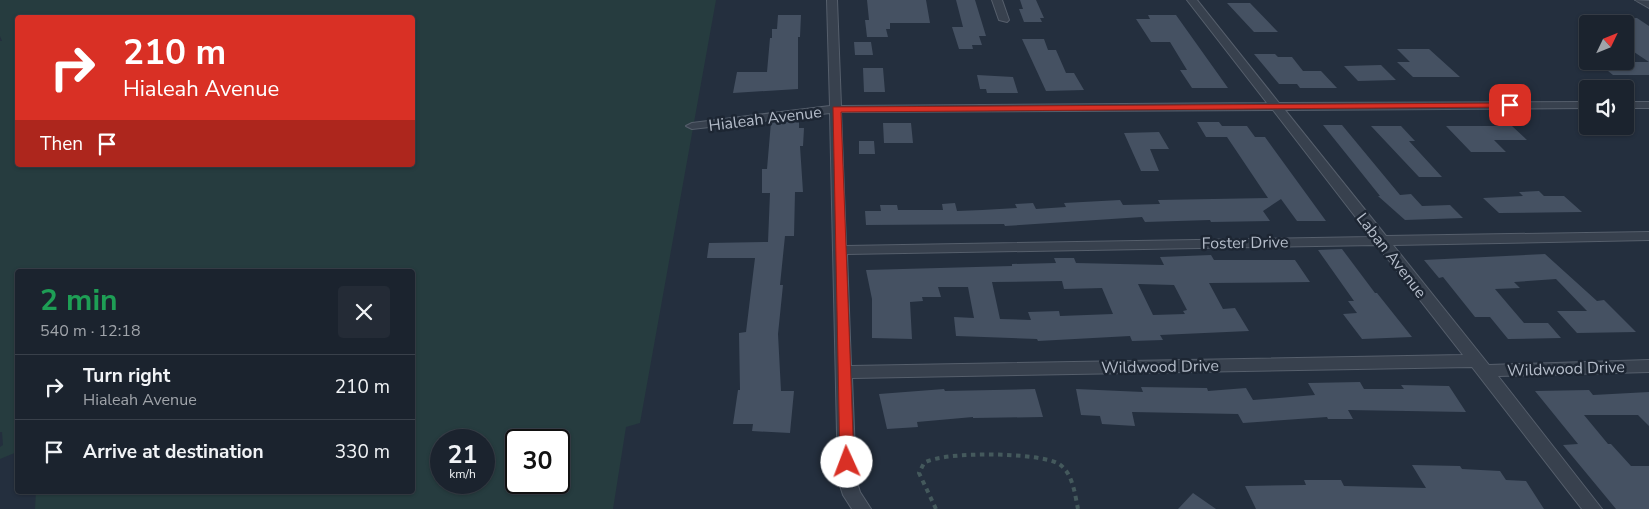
<!DOCTYPE html>
<html lang="en">
<head>
<meta charset="utf-8">
<style>
  body { margin:0; font-family:"Nunito Sans",sans-serif; background:#242b36; color:#f1f3f6; height:100vh; display:flex; flex-direction:column; font-size:19px; white-space:nowrap }
  * { box-sizing:border-box; margin:0 }
  p { font-size:16px; color:#a0a4aa }
  .icon { flex:none; width:28px; height:28px; fill:none; stroke:currentColor; stroke-width:2; stroke-linecap:round; stroke-linejoin:round }
  .map { position:relative; flex:1; overflow:hidden }
  .sheet { position:absolute; left:15px; top:269px; width:400px; height:225px; display:flex; flex-direction:column; background:#1b232e; border-radius:5px; box-shadow:0 1px 4px #0004,0 0 0 1px #39404a }
  .sheet>* { flex:none }
  .hud { position:absolute; left:15px; top:15px; width:400px; height:152px; border-radius:5px; box-shadow:0 1px 4px #0004,0 0 0 1px #39404a; background:#d93025; color:#fff; overflow:hidden }
  .needle { width:32px; rotate:47deg }
  .controls { position:absolute; left:1579px; top:15px; display:grid; gap:10px }
  .controls a { display:grid; place-items:center; width:55px; height:55px; border-radius:5px; background:#1b232e; box-shadow:0 1px 4px #0004,0 0 0 1px #39404a; font-size:25px }
  .speed { position:absolute; left:430px; top:429px; display:flex; gap:10px; font-size:25px; font-weight:700; text-align:center }
  .speed>* { display:grid; place-content:center; width:65px; height:65px; border-radius:50%; background:#1b232e; box-shadow:0 1px 4px #0004,0 0 0 1px #39404a; line-height:1 }
  .speed small { font-size:12px; font-weight:400 }
  .speed .limit { border:2px solid #111; border-radius:8px; background:#fff; color:#111 }
  .pin { position:absolute; display:grid; place-items:center; width:42px; height:42px; color:#fff; margin:-21px; border-radius:10px; box-shadow:0 2px 8px #0006 }
  .me { position:absolute; width:55px; margin:-28px; rotate:358deg; stroke-linejoin:round; filter:drop-shadow(0 0 4px #0008) }
  .turn { display:flex; align-items:center; gap:18px; height:105px; padding:0 25px; font-size:22px }
  .turn .icon { width:65px; height:65px; stroke-width:2.5 }
  .turn b { display:block; font-size:35px; line-height:42px }
  .then { display:flex; align-items:center; height:48px; padding:0 25px; background:#0003; gap:10px; font-size:19px }
  .round { display:grid; place-items:center; flex:none; width:52px; height:52px; border-radius:5px; background:#242b36 }
  .summary { display:flex; align-items:center; justify-content:space-between; height:85px; padding:0 25px }
  h1 { font-size:30px; font-weight:700; line-height:38px; color:#1e9e55 }
  ul { padding:0; list-style:none }
  li { display:flex; align-items:center; gap:15px; height:65px; padding:0 25px; border-top:1px solid #39404a }
  li div { flex:1 }
  li b { display:block; font-size:19px }
  li em { font-style:normal }
  .map>svg:first-child { display:block }
  .green { fill:#263c3f; fill-rule:evenodd }
  .building { fill:#455162; fill-rule:evenodd }
  .lines { fill:none; stroke-linecap:round; stroke-linejoin:round }
  .minor-casing { stroke:#565f6c; stroke-width:2 }
  .path { stroke:#44595c; stroke-width:4; stroke-dasharray:4.5 4.5; stroke-linecap:butt }
  .minor { fill:#38414e; fill-rule:evenodd }
  .route { fill:#d93025; stroke:#8d1f18 }
  .labels { text-anchor:middle; stroke-width:5; stroke-linejoin:round; paint-order:stroke }
  .street-label { font-size:16px; fill:#b4bcc9; stroke:#1d2633 }
</style>
</head>
<body>
<div class="map">
<svg width="1649" height="509" viewBox="0 0 1649 509">
  <rect width="100%" height="100%" fill="#242f3e"/>
  <path class="green" d="M0,0H716L640,423L626,427L613,509H35L36,491H412V271H18L17,452L0,459V447L3,445L2,432H0V41H2L0,36ZM18,18H412V165H18ZM441,440H484V482H441ZM516,440H559V482H516Z"/>
  <path class="building" d="M867,0H926L930,23H890V29H886L888,37H867L865,20H869Z
    M956,0H975L986,36H979L982,45H972L973,49H959L952,27H963Z
    M1020,0H1036L1044,18H1040L1042,22H1024L1019,9H1023Z
    M1227,3H1250L1278,32H1254Z
    M778,15H801L800,37H798V89L733,93L737,72H767L770,38H772V29H777Z
    M1148,15H1176L1228,88H1192L1180,70H1187L1170,42H1151L1136,19H1150Z
    M1608,18H1637L1649,26V62L1625,46V24H1617Z
    M1022,39H1044L1048,50H1056L1066,73H1074L1084,90L1046,91Z
    M854,42H871L873,55H855Z
    M1397,49H1429L1460,77H1413L1397,62H1410Z
    M1254,54H1275L1278,57H1292L1303,71H1321L1337,88H1300L1297,84H1279Z
    M1597,62H1649V75H1613Z
    M1381,65L1396,80L1358,81L1344,66Z
    M863,68H883L885,92H864Z
    M977,75L1013,77L1018,93H987L986,89H980Z
    M771,122H799V128H804L803,146H800L803,192H795L794,236H785L780,285H783L778,334L781,391H794L790,433L752,431L753,424H733L738,390H740L739,333L746,332L755,258H707L709,243L768,242L770,193H762V169H767Z
    M1197,122H1219L1222,126H1247L1255,137H1265L1326,221H1297L1281,199L1263,211L1270,221L1211,222L1210,220L1145,222L1142,217L1005,226L1004,224L866,225L865,211H881L880,205H897L898,210H943L942,204L955,203L957,211L982,210L1017,208L1015,204L1033,203L1036,209L1066,207L1064,203L1120,200L1123,205L1160,204L1158,200L1268,198L1227,137H1206Z
    M883,123H911L913,143H884Z
    M1323,125H1342L1400,195L1411,194L1422,206L1450,205L1463,218L1405,220L1378,196H1380Z
    M1371,126H1401L1415,141H1409L1442,177H1419Z
    M1446,126H1512L1527,140H1494L1506,152H1471Z
    M1159,132L1169,149H1150L1159,171H1141L1124,133Z
    M859,141H874L875,154H859Z
    M1539,191L1544,196H1564L1582,212L1499,213L1483,198L1523,196L1519,192Z
    M1342,249L1375,293H1377L1412,337L1362,339L1343,314L1357,313L1348,301H1354L1318,250Z
    M1545,254L1597,301L1604,300L1636,332L1577,333L1557,311H1587L1556,279L1514,282L1520,288L1495,289L1524,323H1548L1561,338L1508,339L1490,317H1475L1443,277L1439,278L1424,260Z
    M1211,255L1214,260H1295L1310,282L1209,283L1223,309L1235,308L1249,331L1160,335L1163,340L1132,341L1130,336L1038,341L1037,339L956,336L954,317L974,318L968,287H938L941,297H922L923,301L910,302L912,339L872,338V299L866,270L1012,266V264L1056,263L1054,258H1074L1076,263L1164,265L1160,257ZM1062,281L1064,289L1102,288L1113,314L1060,316L1059,311L1028,312L1031,320L1000,319L992,282ZM1138,284L1174,285L1187,310L1183,311L1185,314L1153,315Z
    M1360,382L1364,389H1404L1401,385L1449,386L1466,412L1348,410L1353,419H1328L1327,417L1243,423L1238,414L1132,412L1135,426L1102,424L1100,416L1081,415L1076,389L1143,392L1141,387L1207,388L1208,391L1246,388L1253,400L1315,395L1308,383Z
    M944,389L945,391L1035,389L1043,417L973,418V417L917,422L918,427L887,429L879,394Z
    M1589,390L1593,395L1649,392V426L1638,415H1584L1608,444H1611L1631,466H1649V509H1616L1563,445L1578,444L1535,391Z
    M1412,465L1460,466L1462,469L1500,471L1506,480L1526,481L1544,509H1256L1245,486L1306,485L1304,480H1341L1344,486L1426,488Z
    M1193,493L1216,509H1178Z"/>
  <g class="lines">
    <g class="minor-casing">
      <path id="minor" d="M827,0H837L841,106L1267,103L1187,0H1197L1279,103L1588,102V108L1285,110L1386,236L1649,232V240L1393,245L1489,365L1649,360V372L1498,376L1602,509H1582L1472,367L852,378L856,479L860,492L871,509H852L843,495L838,479L830,113L692,129L686,126L692,123L830,106ZM1273,110L1371,237L846,246L841,112ZM1377,245L1463,355L851,366L847,254Z
        M992,0H1002L1009,20L1007,22L999,20Z
        M1635,0L1649,1V8Z
        M1625,102H1649V108H1625Z"/>
    </g>
    <path class="path" d="M936,509L919,473L924,463C942,451 1040,452 1059,464C1073,473 1075,495 1078,509"/>
    <use href="#minor" class="minor"/>
  </g>
  <path class="route" d="M1510,103H1513V107L841,112L854,462L852,466H842L840,462L833,107Z"/>
  <g class="labels">
    <g class="street-label">
      <text transform="translate(765 118) rotate(-7)" y="6">Hialeah Avenue</text>
      <text transform="translate(1245 242) rotate(-1)" y="6">Foster Drive</text>
      <text transform="translate(1392 255) rotate(52)" y="6">Laban Avenue</text>
      <text transform="translate(1160 366) rotate(-1)" y="6">Wildwood Drive</text>
      <text transform="translate(1566 368) rotate(-2)" y="6">Wildwood Drive</text>
    </g>
  </g>
</svg>
<div class="controls">
<a><svg class="needle" viewBox="-14 -14 28 28"><path d="M0-13l5 13h-10z" fill="#e53935"/><path d="M0 13l5-13h-10z" fill="#a0a4aa"/></svg></a>
<a><svg class="icon" aria-label="sound" viewBox="0 0 24 24"><path d="M4 9h4l5-4v14l-5-4H4zM17 9q2 3 0 6"/></svg></a>
</div>
<div class="speed"><div>21<small>km/h</small></div><div class="limit">30</div></div>
<div class="pin" style="left:1510px;top:105px;background:#d93025"><svg class="icon" aria-label="arrive" viewBox="0 0 24 24"><path d="M6 21V4h12l-3 4 3 4H6"/></svg></div>
<svg class="me" style="left:847px;top:462px" viewBox="-20 -20 40 40"><circle r="19" fill="#fff"/><path d="M0-13L10 11 0 6-10 11z" fill="#d93025"/></svg>
<div class="hud">
<div class="turn"><svg class="icon" aria-label="right" viewBox="0 0 24 24"><path d="M7 20v-9h11M14 6l5 5-5 5"/></svg><div><b>210 m</b>Hialeah Avenue</div></div>
<div class="then">Then<svg class="icon" aria-label="arrive" viewBox="0 0 24 24"><path d="M6 21V4h12l-3 4 3 4H6"/></svg></div>
</div>
<section class="sheet">
<div class="summary"><div><h1>2 min</h1><p>540 m · 12:18</p></div><a class="round"><svg class="icon" aria-label="close" viewBox="0 0 24 24"><path d="M6 6l12 12M18 6L6 18"/></svg></a></div>
<ul>
<li><svg class="icon" aria-label="right" viewBox="0 0 24 24"><path d="M7 20v-9h11M14 6l5 5-5 5"/></svg><div><b>Turn right</b><p>Hialeah Avenue</p></div><em>210 m</em></li>
<li><svg class="icon" aria-label="arrive" viewBox="0 0 24 24"><path d="M6 21V4h12l-3 4 3 4H6"/></svg><div><b>Arrive at destination</b></div><em>330 m</em></li>
</ul>
</section>
</div>
</body>
</html>
